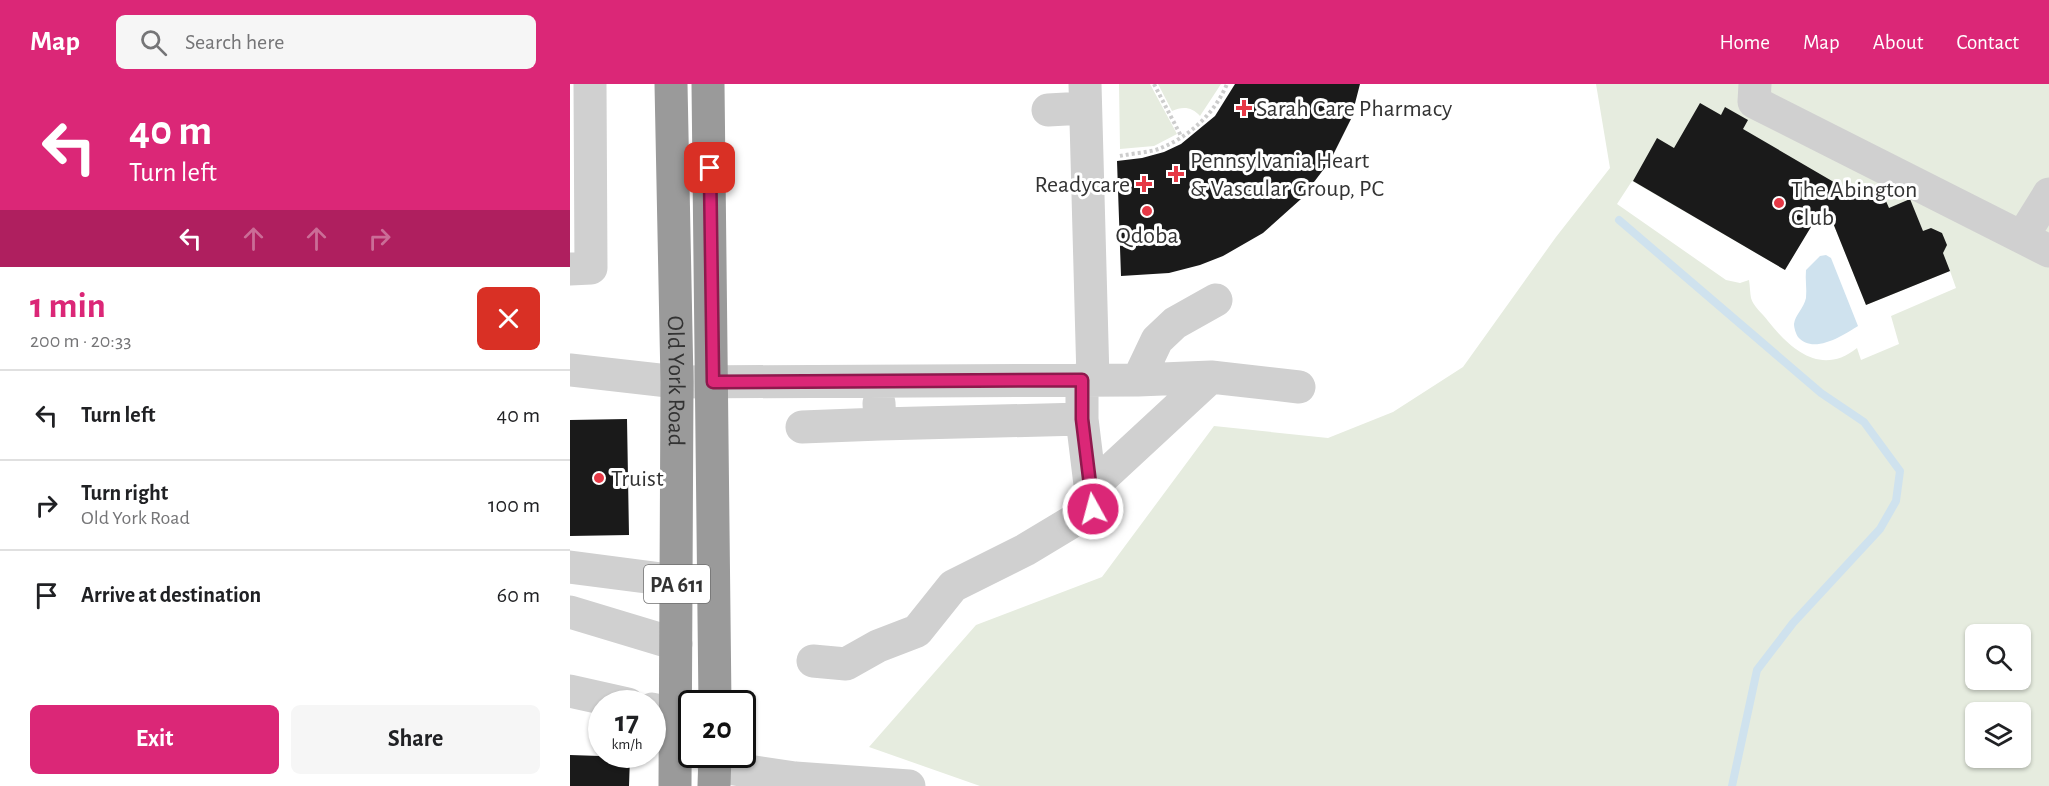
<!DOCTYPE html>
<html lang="en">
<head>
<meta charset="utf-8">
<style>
  body { margin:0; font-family:"Alegreya Sans",sans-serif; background:#f6f6f6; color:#202124; height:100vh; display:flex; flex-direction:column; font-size:22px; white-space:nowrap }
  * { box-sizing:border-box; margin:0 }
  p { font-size:20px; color:#757577 }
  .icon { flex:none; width:33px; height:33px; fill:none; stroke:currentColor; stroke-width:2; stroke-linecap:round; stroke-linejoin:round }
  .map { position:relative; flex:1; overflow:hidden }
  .sheet { display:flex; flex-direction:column; background:#fff; width:570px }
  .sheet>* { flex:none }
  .guide { background:#db2777; color:#fff; overflow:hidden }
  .fabs { position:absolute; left:1395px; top:540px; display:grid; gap:12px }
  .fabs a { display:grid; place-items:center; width:66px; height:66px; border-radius:9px; background:#fff; box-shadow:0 2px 4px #0004; font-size:30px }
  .speed { position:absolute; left:18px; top:606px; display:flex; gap:12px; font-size:30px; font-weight:700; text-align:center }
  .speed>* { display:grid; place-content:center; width:78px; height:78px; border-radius:50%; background:#fff; box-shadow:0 2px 4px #0004; line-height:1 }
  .speed small { font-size:15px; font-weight:400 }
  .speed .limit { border:3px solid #111; border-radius:9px; background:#fff; color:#111 }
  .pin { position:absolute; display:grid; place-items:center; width:51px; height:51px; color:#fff; margin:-26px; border-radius:12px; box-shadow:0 3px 9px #0006 }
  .me { position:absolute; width:66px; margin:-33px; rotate:353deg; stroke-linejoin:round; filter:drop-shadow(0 0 4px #0008) }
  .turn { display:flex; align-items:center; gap:21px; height:126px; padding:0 30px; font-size:27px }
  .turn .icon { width:78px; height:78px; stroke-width:2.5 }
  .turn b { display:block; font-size:42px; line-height:51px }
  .lanes { display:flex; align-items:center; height:57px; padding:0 30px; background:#0003; justify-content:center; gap:30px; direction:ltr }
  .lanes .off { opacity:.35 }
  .round { display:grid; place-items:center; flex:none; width:63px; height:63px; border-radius:9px; background:#f6f6f6 }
  .head { display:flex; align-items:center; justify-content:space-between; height:102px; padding:0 30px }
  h1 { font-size:36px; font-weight:700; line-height:45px; color:#db2777 }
  .cta { display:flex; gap:12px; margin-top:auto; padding:12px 30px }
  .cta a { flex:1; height:69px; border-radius:9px; background:#db2777; color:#fff; font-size:24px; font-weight:700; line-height:69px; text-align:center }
  .cta a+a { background:#f6f6f6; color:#202124 }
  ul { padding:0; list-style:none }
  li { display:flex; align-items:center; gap:18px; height:90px; padding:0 30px; border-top:2px solid #e0e0e0 }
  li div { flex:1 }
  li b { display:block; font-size:22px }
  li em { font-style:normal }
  header { display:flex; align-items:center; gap:36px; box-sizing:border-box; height:84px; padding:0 30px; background:#db2777; color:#fff }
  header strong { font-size:28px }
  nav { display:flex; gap:33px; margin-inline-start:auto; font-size:21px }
  .search { width:420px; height:54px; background:#f6f6f6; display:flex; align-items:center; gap:15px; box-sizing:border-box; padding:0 21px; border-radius:9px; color:#757577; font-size:22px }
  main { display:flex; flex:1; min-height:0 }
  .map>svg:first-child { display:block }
  .green { fill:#e6ecdf; fill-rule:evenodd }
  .water { fill:#cfe2ee }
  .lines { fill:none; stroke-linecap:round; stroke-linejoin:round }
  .stream { stroke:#cfe2ee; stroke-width:8 }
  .building { fill:#1a1a1a }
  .path { stroke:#cdcdcd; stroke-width:4; stroke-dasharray:3 3; stroke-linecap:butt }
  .minor { stroke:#d0d0d0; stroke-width:33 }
  .highway { stroke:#9a9a9a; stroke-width:33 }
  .route-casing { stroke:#8e194d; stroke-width:15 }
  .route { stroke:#db2777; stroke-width:10 }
  .poi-dot { fill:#e63946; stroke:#fff; stroke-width:2 }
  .labels { text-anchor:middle; stroke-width:6; stroke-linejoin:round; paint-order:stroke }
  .shield { fill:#fff; stroke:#707070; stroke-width:1.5 }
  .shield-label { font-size:22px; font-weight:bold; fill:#333 }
  .poi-label { font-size:24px; fill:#333; stroke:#fff; text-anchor:start }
  .street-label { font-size:24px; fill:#333; stroke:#fff }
</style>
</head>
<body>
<header>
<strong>Map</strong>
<div class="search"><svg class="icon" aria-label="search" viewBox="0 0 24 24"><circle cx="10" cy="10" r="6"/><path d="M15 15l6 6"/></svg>Search here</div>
<nav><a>Home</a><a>Map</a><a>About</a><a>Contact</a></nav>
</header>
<main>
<section class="sheet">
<div class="guide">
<div class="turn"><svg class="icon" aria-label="left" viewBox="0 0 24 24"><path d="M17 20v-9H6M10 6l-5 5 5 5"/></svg><div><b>40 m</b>Turn left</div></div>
<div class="lanes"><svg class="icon" aria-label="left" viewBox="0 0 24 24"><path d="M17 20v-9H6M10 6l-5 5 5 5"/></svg><svg class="icon off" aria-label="ahead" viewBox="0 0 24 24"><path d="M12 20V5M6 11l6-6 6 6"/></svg><svg class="icon off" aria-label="ahead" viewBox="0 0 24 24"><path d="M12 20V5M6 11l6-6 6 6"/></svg><svg class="icon off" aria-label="right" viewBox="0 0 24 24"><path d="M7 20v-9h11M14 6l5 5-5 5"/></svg></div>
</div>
<div class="head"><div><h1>1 min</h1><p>200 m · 20:33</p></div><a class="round" style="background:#d93025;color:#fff"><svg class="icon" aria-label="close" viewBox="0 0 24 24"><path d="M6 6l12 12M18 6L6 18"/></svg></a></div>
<ul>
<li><svg class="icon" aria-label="left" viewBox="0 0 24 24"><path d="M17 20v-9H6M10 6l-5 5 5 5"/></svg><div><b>Turn left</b></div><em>40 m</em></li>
<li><svg class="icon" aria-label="right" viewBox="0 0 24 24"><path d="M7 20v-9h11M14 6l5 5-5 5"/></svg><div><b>Turn right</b><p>Old York Road</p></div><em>100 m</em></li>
<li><svg class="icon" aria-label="arrive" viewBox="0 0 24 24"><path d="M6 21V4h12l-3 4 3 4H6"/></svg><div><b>Arrive at destination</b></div><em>60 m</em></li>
</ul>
<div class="cta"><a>Exit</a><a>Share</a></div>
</section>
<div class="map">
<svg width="1479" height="702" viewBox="0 0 1479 702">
  <rect width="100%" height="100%" fill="#fff"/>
  <path class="green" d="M549,0H580L607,50L584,62L550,65Z
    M588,0H651L630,32C622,23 613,22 602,27Z
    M1026,0H1479V702H410L299,663L406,541L532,493L644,342L758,354L823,328L893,283L986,153L1040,84ZM1062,97L1215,186L1246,133L1251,136L1256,128L1263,132L1261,134L1296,221L1380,187L1386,204L1321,232L1329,260L1291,276L1287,264C1251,293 1220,265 1198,237C1193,230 1183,222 1181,214C1180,209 1180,202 1179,196L1170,199L1156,196L1047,120ZM1406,550H1450V596H1406ZM1406,628H1450V674H1406Z"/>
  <path class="water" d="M1256,171L1261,174L1288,242C1274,251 1243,271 1228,253C1226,250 1224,244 1224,240C1225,231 1234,224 1236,214C1237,205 1235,195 1236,186L1250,172Z"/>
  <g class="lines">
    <path class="stream" d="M1049,136L1251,309L1294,338L1330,387L1326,417L1310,445L1223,539L1187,586L1162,702"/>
  </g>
  <path class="building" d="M665,0H790L781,35L760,77L731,115L693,149L653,172L630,181L599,189L551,192L547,77L572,74L594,68L611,60L645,32Z
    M1130,19L1151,31L1155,23L1178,36L1173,45L1286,111L1309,101L1319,124L1340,115L1353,147L1361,144L1372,149L1377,161L1373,169L1380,187L1296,221L1261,134L1264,132L1256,127L1251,136L1247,133L1215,186L1063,97L1087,54L1104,64Z
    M57,335L59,451L0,452V336Z
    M0,671L60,673L59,702H0Z"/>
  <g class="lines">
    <path class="path" d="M584,0L611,52
      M550,72C563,69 579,69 591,64C620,52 645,29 657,0"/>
    <path class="minor" d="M515,0L523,295
      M1185,0L1184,18L1479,167
      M478,26L515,24
      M1453,152L1479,110
      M0,185L21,184L20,0
      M0,286L107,298L568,296L641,293L729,303
      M568,296L587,256L605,239L646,216
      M310,340L512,335
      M232,343L310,340L309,319
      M520,405L641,293
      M0,483L107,497
      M0,528L106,560
      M243,577L276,580L308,562L347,547L383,502L455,466L523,425L512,335V295
      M0,607L58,620
      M82,625L105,630
      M144,682L225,694L339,702"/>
    <g class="highway">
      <path id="s1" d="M101,0L107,298L105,702"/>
      <path d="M138,0L145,620"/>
      <path d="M144,702L145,670"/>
    </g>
  </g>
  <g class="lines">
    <g class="route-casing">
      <path id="route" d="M140,84L143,298L512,296V335L523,425"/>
    </g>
    <use href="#route" class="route"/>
  </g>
  <g class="poi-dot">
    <path d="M671 15h6v6h6v6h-6v6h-6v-6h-6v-6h6z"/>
    <path d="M603 81h6v6h6v6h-6v6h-6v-6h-6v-6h6z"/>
    <path d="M571 91h6v6h6v6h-6v6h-6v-6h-6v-6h6z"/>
    <circle cx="1209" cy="119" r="6"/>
    <circle cx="577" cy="127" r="6"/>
    <circle cx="29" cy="394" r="6"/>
  </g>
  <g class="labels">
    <rect class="shield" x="74" y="481" width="66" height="38" rx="4.5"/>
    <g class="shield-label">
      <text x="107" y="508">PA 611</text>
    </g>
    <g class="poi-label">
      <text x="686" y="32">Sarah Care Pharmacy</text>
      <text x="620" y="84">Pennsylvania Heart<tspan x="620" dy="28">&amp; Vascular Group, PC</tspan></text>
      <text x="560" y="108" text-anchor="end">Readycare</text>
      <text x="1221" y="113">The Abington<tspan x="1221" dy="28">Club</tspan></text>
      <text x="577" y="159" text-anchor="middle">Qdoba</text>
      <text x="41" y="402">Truist</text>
    </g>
    <g class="street-label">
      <text dy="8" stroke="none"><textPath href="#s1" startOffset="297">Old York Road</textPath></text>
    </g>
  </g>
</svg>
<div class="fabs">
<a><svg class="icon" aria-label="search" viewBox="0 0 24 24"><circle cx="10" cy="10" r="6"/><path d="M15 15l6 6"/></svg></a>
<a><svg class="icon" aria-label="layers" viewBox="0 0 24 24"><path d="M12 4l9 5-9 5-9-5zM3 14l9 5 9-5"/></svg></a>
</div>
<div class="speed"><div>17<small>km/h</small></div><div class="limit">20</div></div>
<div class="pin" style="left:140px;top:84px;background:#d93025"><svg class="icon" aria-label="arrive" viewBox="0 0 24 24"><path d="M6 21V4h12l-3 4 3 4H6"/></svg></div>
<svg class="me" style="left:523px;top:425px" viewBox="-20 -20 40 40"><circle r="17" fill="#db2777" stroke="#fff" stroke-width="3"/><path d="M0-11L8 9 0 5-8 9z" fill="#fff"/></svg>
</div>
</main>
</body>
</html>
